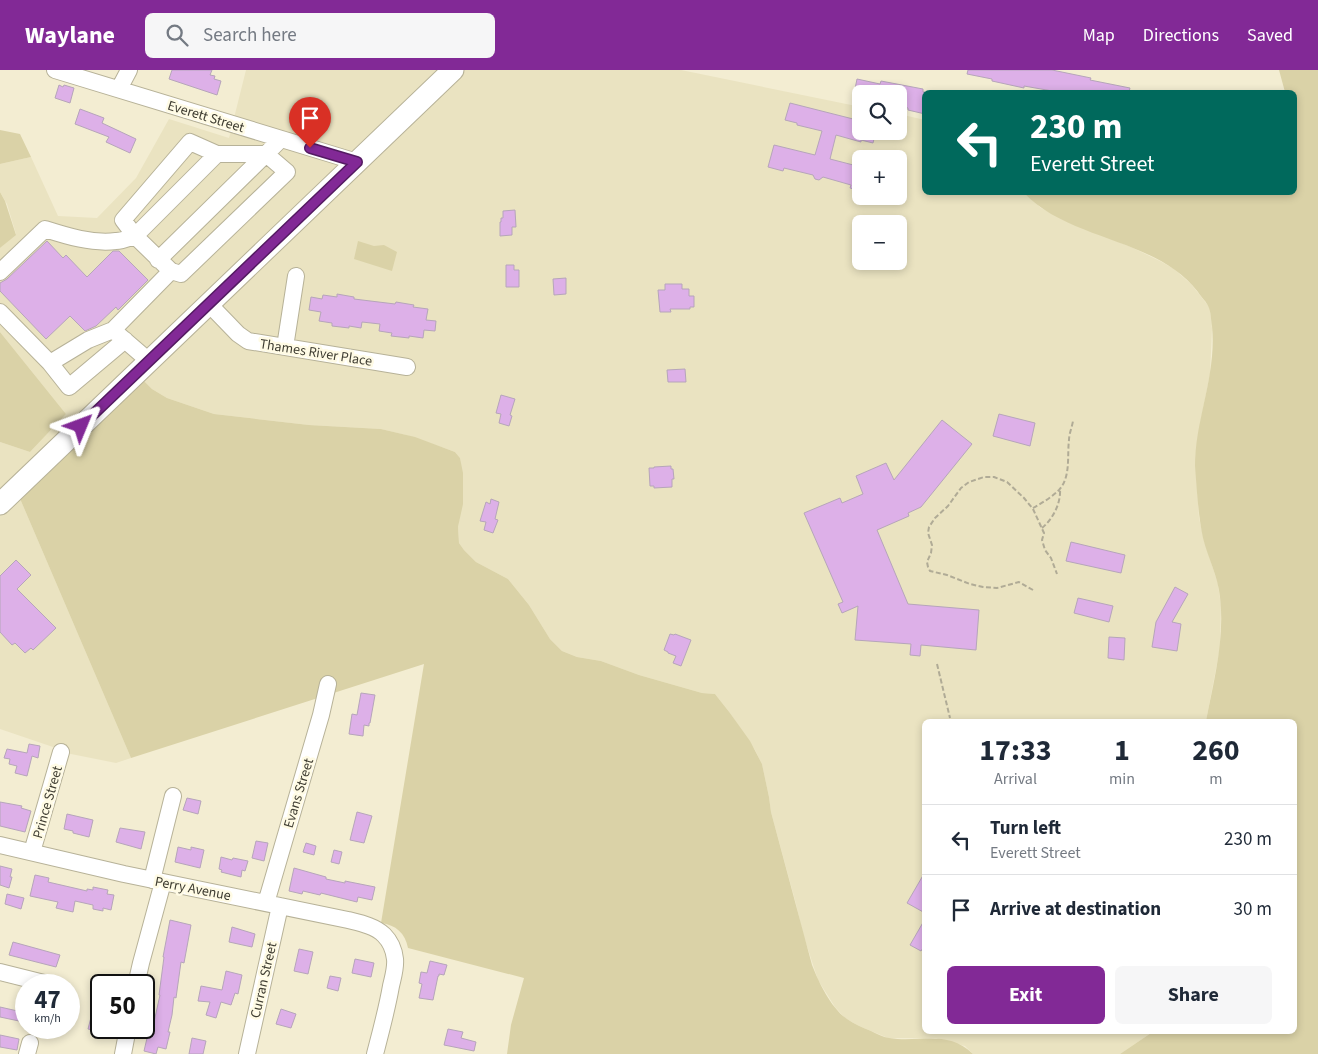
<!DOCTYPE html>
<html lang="en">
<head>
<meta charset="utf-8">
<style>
  body { margin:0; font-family:"Source Sans 3",sans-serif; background:#f6f6f7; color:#1f2937; height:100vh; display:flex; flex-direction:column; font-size:19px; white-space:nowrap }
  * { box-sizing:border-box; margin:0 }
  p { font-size:16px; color:#747a83 }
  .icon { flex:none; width:28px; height:28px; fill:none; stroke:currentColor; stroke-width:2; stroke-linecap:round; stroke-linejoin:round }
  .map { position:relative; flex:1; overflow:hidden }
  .side { position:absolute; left:922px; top:649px; width:375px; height:315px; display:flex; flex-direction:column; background:#fff; border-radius:8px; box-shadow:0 2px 8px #0003 }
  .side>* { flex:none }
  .banner { position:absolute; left:922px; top:20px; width:375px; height:105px; border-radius:8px; box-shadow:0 2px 8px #0003; background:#00695c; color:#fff; overflow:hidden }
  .controls { position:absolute; left:852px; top:15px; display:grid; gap:10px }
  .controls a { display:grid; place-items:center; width:55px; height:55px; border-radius:8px; background:#fff; box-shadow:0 2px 8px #0003; font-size:25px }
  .speed { position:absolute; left:15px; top:904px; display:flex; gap:10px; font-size:25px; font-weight:700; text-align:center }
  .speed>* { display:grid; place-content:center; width:65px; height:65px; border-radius:50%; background:#fff; box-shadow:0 2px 8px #0003; line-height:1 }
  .speed small { font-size:12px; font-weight:400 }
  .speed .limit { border:2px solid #111; border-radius:8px; background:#fff; color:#111 }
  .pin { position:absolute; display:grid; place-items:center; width:42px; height:42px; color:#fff; margin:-51px -21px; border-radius:50% 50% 50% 0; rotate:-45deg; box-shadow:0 0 5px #0007 }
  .pin .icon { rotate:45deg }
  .me { position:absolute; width:55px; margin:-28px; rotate:46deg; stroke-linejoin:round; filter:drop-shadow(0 0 4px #0008) }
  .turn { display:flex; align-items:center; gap:18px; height:105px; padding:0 25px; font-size:22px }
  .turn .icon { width:65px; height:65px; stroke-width:2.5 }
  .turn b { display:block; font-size:35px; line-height:42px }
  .eta { display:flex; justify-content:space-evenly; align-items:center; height:85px; text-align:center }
  .eta b { font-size:30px; font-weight:700; line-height:35px }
  .cta { display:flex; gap:10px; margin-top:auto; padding:10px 25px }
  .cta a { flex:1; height:58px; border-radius:8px; background:#822996; color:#fff; font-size:20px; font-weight:700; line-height:58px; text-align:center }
  .cta a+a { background:#f6f6f7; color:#1f2937 }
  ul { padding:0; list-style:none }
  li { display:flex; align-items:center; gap:15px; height:70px; padding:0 25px; border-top:1px solid #e0e1e3 }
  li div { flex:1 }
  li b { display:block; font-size:19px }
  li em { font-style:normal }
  header { display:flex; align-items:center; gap:30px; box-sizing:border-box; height:70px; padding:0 25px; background:#822996; color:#fff }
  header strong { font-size:24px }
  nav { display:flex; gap:28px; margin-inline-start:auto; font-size:18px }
  .search { width:350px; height:45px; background:#f6f6f7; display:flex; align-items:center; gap:12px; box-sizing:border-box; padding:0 18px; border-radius:8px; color:#747a83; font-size:19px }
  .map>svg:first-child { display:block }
  .built { fill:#eae3c1; fill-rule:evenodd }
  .green { fill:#dad2a7 }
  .building { fill:#ddb0e8; stroke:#b6a5ba }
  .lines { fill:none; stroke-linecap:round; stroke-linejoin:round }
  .minor-casing { stroke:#b7b298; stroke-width:18 }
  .major-casing { stroke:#b7b298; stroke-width:23 }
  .path { stroke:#b0ab96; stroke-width:2; stroke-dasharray:5 2.5; stroke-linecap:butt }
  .minor { stroke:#fff; stroke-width:16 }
  .major { stroke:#fff; stroke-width:21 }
  .route-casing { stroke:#541b62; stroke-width:12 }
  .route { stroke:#822996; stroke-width:9 }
  .labels { text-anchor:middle; stroke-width:5; stroke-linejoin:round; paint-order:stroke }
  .street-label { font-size:14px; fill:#3f3d32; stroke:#fffbe5 }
</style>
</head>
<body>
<header>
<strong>Waylane</strong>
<div class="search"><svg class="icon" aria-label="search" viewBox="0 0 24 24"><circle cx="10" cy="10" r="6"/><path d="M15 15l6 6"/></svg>Search here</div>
<nav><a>Map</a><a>Directions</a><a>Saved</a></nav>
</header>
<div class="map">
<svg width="1318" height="984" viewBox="0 0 1318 984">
  <rect width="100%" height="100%" fill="#f3edd2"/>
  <path class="built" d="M246,0H681L861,37V61H899V44L925,50V122L1024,123L1041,138L1055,145L1070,153L1131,177L1160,191L1174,199L1191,214L1210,238L1212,258L1210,304L1201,349L1195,388L1199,448L1204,470L1218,514L1221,536L1220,578L1206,651H925V961H1154L1120,984H973L965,976L935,968H888L859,956L845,948L835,937L818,910L803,864L796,834L771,742L769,727L762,694L755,680L730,643L715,624L702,623L639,605L601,591L577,587L562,581L550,569L529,535L508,509L476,492L464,480L459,473L458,457L463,427L460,388L455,382L447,379L406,365L381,359L309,355L214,344L167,328L152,319L143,310L18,424L131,688L116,693L66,683L53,677L0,659V372L30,382L66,344L0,262V178L16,164L7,134L0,122V94L31,87L58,146L97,148L136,108L169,49L229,68ZM861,89H899V126H861ZM861,154H899V191H861Z"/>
  <path class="green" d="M1279,0H1318V984H1120L1154,961H1295V651H1206C1214,610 1225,569 1220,527C1218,506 1208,488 1203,468C1198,444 1197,421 1195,396C1195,349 1217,305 1212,256C1211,251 1211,243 1209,238C1207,232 1201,227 1198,222C1157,168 1070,171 1024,123L1295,122V22H1285Z
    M0,60L20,64L31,87L0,94Z
    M0,122L5,131L16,165L0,178Z
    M358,171L374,176L384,175L397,182L392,201L354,189Z
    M0,262L66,344L30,382L0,372Z
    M143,310L152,319L167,328L214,344L309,355L381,359L415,367L455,382L460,388L463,403V434L458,457L459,473L464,480L476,492L508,509L529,535L550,569L562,581L577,587L601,591L639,605L702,623L715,624L730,643L750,671L762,694L769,727L771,742L812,895C819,913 831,938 847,949C854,954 863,958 871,961C877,964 883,967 889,968C920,973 947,959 973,984H507L511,955L524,908L408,878C405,863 396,855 381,853L424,594L131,688L18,424Z"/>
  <path class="building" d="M172,0H212L210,5L215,6L214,9L221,11L217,25L169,9Z
    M968,0H1052L1091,8L1090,10L1130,18L1129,22H1058L1024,16V18L992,11V9L967,4Z
    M857,9L880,14L881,11L923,19V22H925V44L908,40V38L899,36V24H854Z
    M59,15L63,17L64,15L74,18L70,33L55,28Z
    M790,33L861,51V61H876L873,73L861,70V72L836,65L830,89L861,97V121L850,118L851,115L823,107L819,110L815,109L813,105L784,98L783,101L768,97L774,75L815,85L822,61L797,55V53L785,50Z
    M80,39L104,48L102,53L136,69L130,83L106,72L109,67L75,54Z
    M515,140L516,157H512V165L500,166V152H501V148H503V141Z
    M47,171L63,188L66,185L87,207L113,181H119L148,210L118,240L116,237L96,256L85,261L70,246L46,269L0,221V213L7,209Z
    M506,195H514V200H519V217H506Z
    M566,208V224L554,225L553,209Z
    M665,214H682V219H689V226H694V237H690V239H670L671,242H660L658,220H665Z
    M337,224L354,227V229L395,234L396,232L414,235L413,237L428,239L426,250L436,251L435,261L424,260L423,268L409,266V268L391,266L392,263L379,261L380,254L362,252L361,258L349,256V258L332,256V253L319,251L321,242L309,240L311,227L322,229L323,225L337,227Z
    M685,299L686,312H668L667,300Z
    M501,325L515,329L510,345L512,346L509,356L499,353L501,344L496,343Z
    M999,344L1035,353L1030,376L993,366Z
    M942,350L972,374L921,437L908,443L909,446L877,460L908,534L979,540L976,580L921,575L920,586L910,585L911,574L855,570L858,536L842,543L838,534L843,532L804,443L840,428L842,433L863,424L856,406L886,393L894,410Z
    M671,396V399H673L674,409H672V417L654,418V416H650L649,398H654V397Z
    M491,429L499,432L495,449L498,450L493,463L484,460L486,452L480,451L486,432L490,434Z
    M1071,472L1125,485L1121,503L1066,491Z
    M16,490L31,505L17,519L56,558L33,580L31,578L25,583L15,573L12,575L0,562V506Z
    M1175,517L1188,524L1172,552L1181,554L1177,581L1152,577L1156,552Z
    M1078,528L1113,536L1109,552L1074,543Z
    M670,564L674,565L675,564L691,570L681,596L673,593L676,586L668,583V582L664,580Z
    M1109,567L1125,568L1124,590L1108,588Z
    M361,623L375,625L370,653H369V656L364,655L363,666L349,664L352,644L357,645Z
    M29,674L40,676L38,688L32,686L27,706L15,703L17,696L9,694L10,689L4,688L7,679L27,683Z
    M187,728L201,731L198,744L183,740Z
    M0,732L22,736L21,738L31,741L25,762L0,756Z
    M357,742L372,746L364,773L350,770Z
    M67,744L93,750L89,767L73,763V761L64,759Z
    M120,758L145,762L141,779L116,772Z
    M256,771L268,773L264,791L252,788Z
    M306,773L316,776L314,785L303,782Z
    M178,777L191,780V777L204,780L200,798L175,792Z
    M334,780L342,782L339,794L331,792Z
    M221,787L232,790L233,788L248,791L245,801L242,800L241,807L221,802L222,800L219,799Z
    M0,796L12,799L10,807H12L9,818L0,815Z
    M294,798L326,807V809L345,813V811L375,817L372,830L358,827L357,832L321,823L320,825L303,821L302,824L289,821Z
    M925,802V843L907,833Z
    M35,805L49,808L48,812L87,821V819L93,820V817L108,820L107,824L114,825L111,840L103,838V841L93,839V835L75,831L73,842L56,838L58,832L30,826Z
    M7,824L24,828L21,839L5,834Z
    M925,849V875L921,881L910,875Z
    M170,850L191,855L184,893L181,892L176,928L174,927L172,945L168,962H170L166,979L158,977L156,984L144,981L151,951L154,952L160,925H159L164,887H163Z
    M232,857L255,864L252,877L229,872Z
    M13,872L60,885L56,897L9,885Z
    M299,879L313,882L308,904L294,901Z
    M355,889L374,893L371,907L352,903Z
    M430,891L447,895L444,905L439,904V906H438L433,930L419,928L422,914L419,913L421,902L427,903Z
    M226,901L242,905L238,924L235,923L231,935L221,932L216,948L206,945L210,932L198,931L201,916L222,920Z
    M330,906L341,908L338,921L327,918Z
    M98,920H101V962L88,959Z
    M0,937L22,942L19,951L0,947Z
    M281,939L296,944L291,958L276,954Z
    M448,959L463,962L461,968L476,972L474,981L444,975Z
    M0,965L19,969L17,980L0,977Z
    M192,968L206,971L203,984H189Z"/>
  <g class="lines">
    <g class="minor-casing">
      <path id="minor" d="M55,0L357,92
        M119,19L129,0
        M266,84H217L135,166L171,201L181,204L287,102L266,84L281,69
        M158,190L266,84
        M0,202L45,159C67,166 92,174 116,171C122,171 129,168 135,166L123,150L190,72L217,84
        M209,234L238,264L248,271L407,297
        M0,242L50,293L69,317L125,270
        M285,277L296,206
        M149,291L113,260L171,201
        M50,293L88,270L113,260
        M0,775L124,804L348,850C360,853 375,856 384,865C390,871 394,880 395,889C396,898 393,907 391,916C387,939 381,961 375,984
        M32,782L61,682
        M152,810L173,726
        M266,833L321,645L328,614
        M0,902L48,914
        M136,915L141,893L163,812
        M27,984L30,973
        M123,984L128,958
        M247,984L280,836"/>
    </g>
    <g class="major-casing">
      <path id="major" d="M0,434L453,0"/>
    </g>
    <path class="path" d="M1033,438C1042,433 1052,427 1059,420C1071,407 1067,386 1069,370C1069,364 1072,357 1073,351
      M1042,458C1053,449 1061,433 1060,419
      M1033,520L1019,512L997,518L983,517L970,514L947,505L930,501L928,497L927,492L931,483L932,475L928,463L929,457L935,448L948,436L961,418L969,412L984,407H994L1007,412L1024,428L1033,439L1044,463L1042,470L1045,480L1051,488L1057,504
      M937,594L950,648"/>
    <use href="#minor" class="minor"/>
    <use href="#major" class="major"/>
  </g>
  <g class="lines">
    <g class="route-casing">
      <path id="route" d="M81,356L357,92L310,78"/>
    </g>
    <use href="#route" class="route"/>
  </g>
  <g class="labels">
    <g class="street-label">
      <text transform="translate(206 46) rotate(17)" y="5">Everett Street</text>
      <text transform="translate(316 282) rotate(9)" y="5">Thames River Place</text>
      <text transform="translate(298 723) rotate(-73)" y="5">Evans Street</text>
      <text transform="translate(47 732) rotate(-74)" y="5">Prince Street</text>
      <text transform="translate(193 818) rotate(11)" y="5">Perry Avenue</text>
      <text transform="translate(263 910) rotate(-77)" y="5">Curran Street</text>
    </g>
  </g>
</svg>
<div class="controls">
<a><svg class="icon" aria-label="search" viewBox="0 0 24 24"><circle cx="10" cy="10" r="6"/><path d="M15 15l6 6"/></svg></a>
<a>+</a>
<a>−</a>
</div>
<div class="speed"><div>47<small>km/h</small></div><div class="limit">50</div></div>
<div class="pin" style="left:310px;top:78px;background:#d93025"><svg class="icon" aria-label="arrive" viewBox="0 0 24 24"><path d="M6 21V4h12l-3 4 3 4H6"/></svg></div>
<svg class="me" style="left:81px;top:356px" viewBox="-20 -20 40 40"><path d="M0-17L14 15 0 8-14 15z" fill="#822996" stroke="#fff" stroke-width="4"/></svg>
<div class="banner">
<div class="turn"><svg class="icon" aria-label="left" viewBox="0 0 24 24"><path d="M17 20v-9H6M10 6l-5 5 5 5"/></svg><div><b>230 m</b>Everett Street</div></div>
</div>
<section class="side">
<div class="eta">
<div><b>17:33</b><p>Arrival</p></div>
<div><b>1</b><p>min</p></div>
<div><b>260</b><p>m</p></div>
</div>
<ul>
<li><svg class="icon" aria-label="left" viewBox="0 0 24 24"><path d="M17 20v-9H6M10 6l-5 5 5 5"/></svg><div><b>Turn left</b><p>Everett Street</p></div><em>230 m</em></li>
<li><svg class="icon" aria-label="arrive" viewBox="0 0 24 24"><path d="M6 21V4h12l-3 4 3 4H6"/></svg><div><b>Arrive at destination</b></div><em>30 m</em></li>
</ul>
<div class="cta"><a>Exit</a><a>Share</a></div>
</section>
</div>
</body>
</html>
